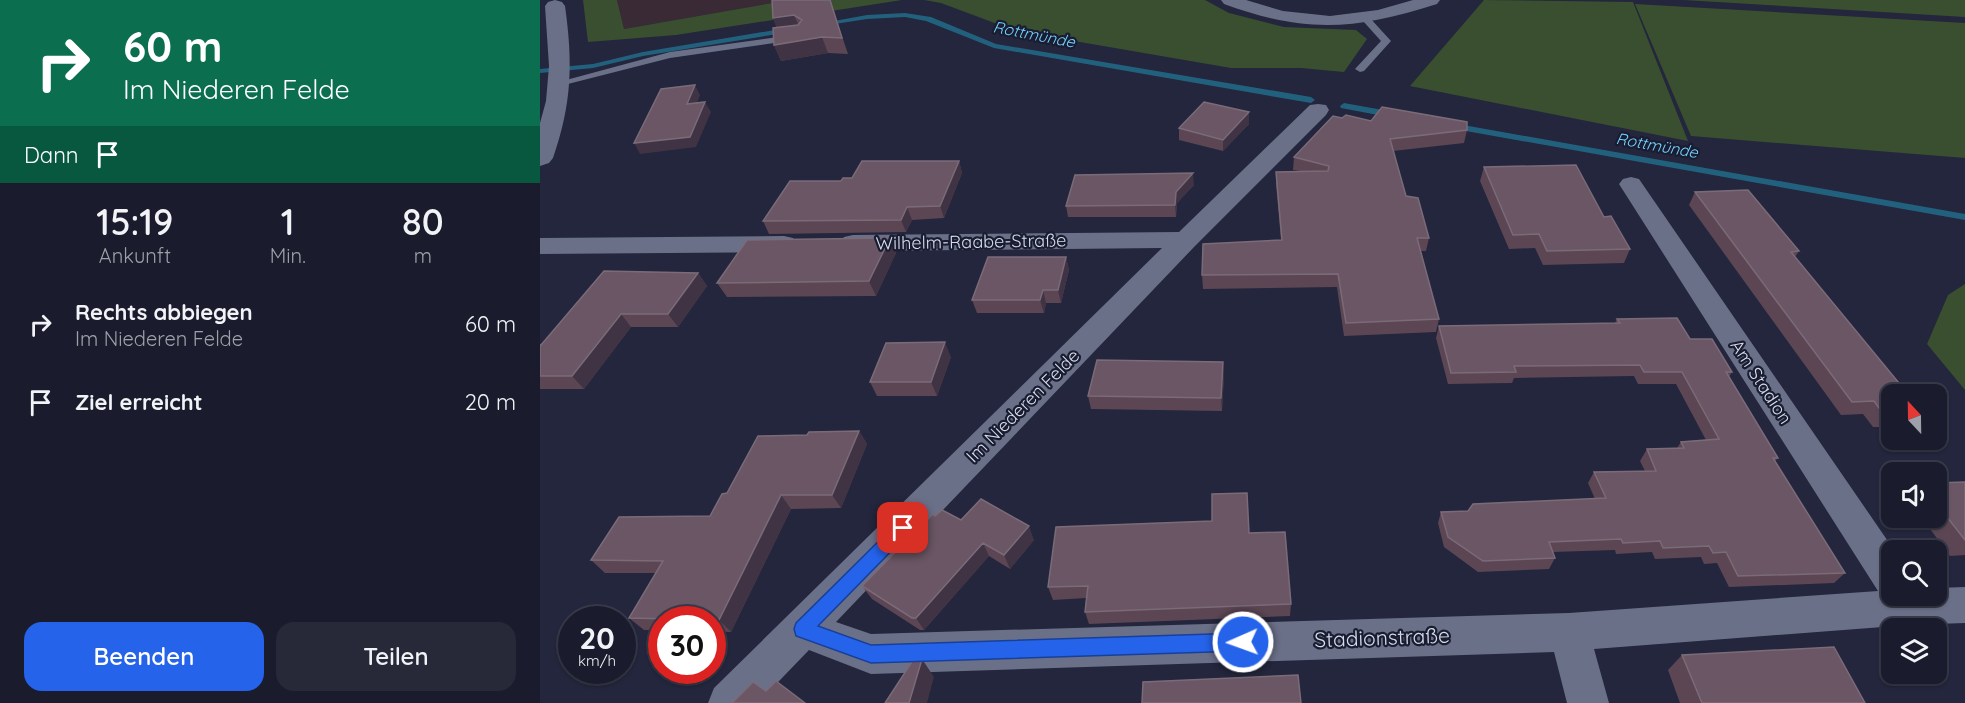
<!DOCTYPE html>
<html lang="de">
<head>
<meta charset="utf-8">
<style>
  body { margin:0; font-family:Quicksand,sans-serif; background:#272939; color:#f1f3f6; height:100vh; display:flex; flex-direction:column; font-size:22px; white-space:nowrap }
  * { box-sizing:border-box; margin:0 }
  p { font-size:20px; color:#9fa1aa }
  .icon { flex:none; width:33px; height:33px; fill:none; stroke:currentColor; stroke-width:2; stroke-linecap:round; stroke-linejoin:round }
  .map { position:relative; flex:1; overflow:hidden }
  .details { display:flex; flex-direction:column; background:#1a1c2d; width:540px }
  .details>* { flex:none }
  .top-card { background:#0b6e4f; color:#fff; overflow:hidden }
  .needle { width:39px; rotate:338deg }
  .controls { position:absolute; left:1341px; top:384px; display:grid; gap:12px }
  .controls a { display:grid; place-items:center; width:66px; height:66px; border-radius:12px; background:#1a1c2d; box-shadow:0 2px 4px #0004,0 0 0 2px #383a49; font-size:30px }
  .speed { position:absolute; left:18px; top:606px; display:flex; gap:12px; font-size:30px; font-weight:700; text-align:center }
  .speed>* { display:grid; place-content:center; width:78px; height:78px; border-radius:50%; background:#1a1c2d; box-shadow:0 2px 4px #0004,0 0 0 2px #383a49; line-height:1 }
  .speed small { font-size:15px; font-weight:400 }
  .speed .limit { border:9px solid #d22; background:#fff; color:#111 }
  .pin { position:absolute; display:grid; place-items:center; width:51px; height:51px; color:#fff; margin:-26px; border-radius:12px; box-shadow:0 3px 9px #0006 }
  .me { position:absolute; width:66px; margin:-33px; rotate:268deg; stroke-linejoin:round; filter:drop-shadow(0 0 4px #0008) }
  .turn { display:flex; align-items:center; gap:21px; height:126px; padding:0 24px; font-size:27px }
  .turn .icon { width:78px; height:78px; stroke-width:2.5 }
  .turn b { display:block; font-size:42px; line-height:51px }
  .then { display:flex; align-items:center; height:57px; padding:0 24px; background:#0003; gap:12px; font-size:22px }
  .eta { display:flex; justify-content:space-evenly; align-items:center; height:102px; text-align:center }
  .eta b { font-size:36px; font-weight:600; line-height:42px }
  .button { display:flex; gap:12px; margin-top:auto; padding:12px 24px }
  .button a { flex:1; height:69px; border-radius:18px; background:#2563eb; color:#fff; font-size:24px; font-weight:600; line-height:69px; text-align:center }
  .button a+a { background:#272939; color:#f1f3f6 }
  ul { padding:0; list-style:none }
  li { display:flex; align-items:center; gap:18px; height:78px; padding:0 24px }
  li div { flex:1 }
  li b { display:block; font-size:22px }
  li em { font-style:normal }
  main { display:flex; flex:1; min-height:0 }
  .map>svg:first-child { display:block }
  .commercial { fill:#392a36 }
  .green { fill:#394f2f }
  .lines { fill:none; stroke-linecap:round; stroke-linejoin:round }
  .stream { fill:#22617d; fill-rule:evenodd }
  .service { fill:#6b7089; fill-rule:evenodd }
  .minor { fill:#6b7089; fill-rule:evenodd }
  .tertiary { fill:#6b7089; fill-rule:evenodd }
  .wall { fill:#5c4654 }
  .shaded-wall { fill:#403344 }
  .building { fill:#6a5664; stroke:#7b6b79; stroke-width:1.5 }
  .route { fill:#2563eb; stroke:#184099; stroke-width:1.5 }
  .labels { text-anchor:middle; stroke-width:4.5; stroke-linejoin:round; paint-order:stroke }
  .far-water-label { font-size:16px; font-style:italic; fill:#76d1fe; stroke:#191d32 }
  .street-label { font-size:18px; fill:#d9dcea; stroke:#191d32 }
  .near-street-label { font-size:21px; fill:#d9dcea; stroke:#191d32 }
</style>
</head>
<body>
<main>
<section class="details">
<div class="top-card">
<div class="turn"><svg class="icon" aria-label="right" viewBox="0 0 24 24"><path d="M7 20v-9h11M14 6l5 5-5 5"/></svg><div><b>60 m</b>Im Niederen Felde</div></div>
<div class="then">Dann<svg class="icon" aria-label="arrive" viewBox="0 0 24 24"><path d="M6 21V4h12l-3 4 3 4H6"/></svg></div>
</div>
<div class="eta">
<div><b>15:19</b><p>Ankunft</p></div>
<div><b>1</b><p>Min.</p></div>
<div><b>80</b><p>m</p></div>
</div>
<ul>
<li><svg class="icon" aria-label="right" viewBox="0 0 24 24"><path d="M7 20v-9h11M14 6l5 5-5 5"/></svg><div><b>Rechts abbiegen</b><p>Im Niederen Felde</p></div><em>60 m</em></li>
<li><svg class="icon" aria-label="arrive" viewBox="0 0 24 24"><path d="M6 21V4h12l-3 4 3 4H6"/></svg><div><b>Ziel erreicht</b></div><em>20 m</em></li>
</ul>
<div class="button"><a>Beenden</a><a>Teilen</a></div>
</section>
<div class="map">
<svg width="1425" height="703" viewBox="0 0 1425 703">
  <rect width="100%" height="100%" fill="#23263c"/>
  <path class="commercial" d="M77,0H249L84,29Z"/>
  <path class="green" d="M43,0H77L84,29L249,0H362L136,35L48,42Z
    M384,0H665L689,13L744,27L816,30L827,39L804,72L761,68H691L476,31L401,3Z
    M944,0L1093,2L1148,141L870,86Z
    M1143,0H1425V17Z
    M1095,4L1425,23V158L1151,136Z
    M1425,284V390L1387,344L1408,295Z"/>
  <g class="lines">
    <path class="stream" d="M365,13L391,17L456,44L771,97L775,100L771,103L454,48L386,21L365,17L327,19L282,26L278,24L327,15Z
      M247,28L251,30L250,32L103,56L53,68L0,73V69L53,64L103,52Z
      M804,103L854,112L858,115L854,118L801,108L800,106Z
      M912,123L1425,214V220L909,128V124Z"/>
    <path class="service" d="M823,17H829L851,41L824,71L820,72L815,69L841,41L823,21Z
      M252,35L255,36V40L130,58L20,86L15,83L130,52Z"/>
    <path class="minor" d="M681,0H706L743,11L790,16L838,10L873,0H900L897,4C815,30 766,34 684,4Z
      M778,104L786,105L789,110L786,115L655,246L296,622L331,634L1029,613L1338,591L1079,184L1083,179L1091,177L1099,179L1354,550H1352V596H1396V588L1425,587V623L1369,625L1054,649L1069,703H1027L1014,652L331,674L269,650L218,703H168L174,688L622,248L313,251L304,249L300,243L304,237L313,235L639,232L770,105Z
      M244,236L253,238L257,244L253,250L244,252L0,254V238Z"/>
    <path class="tertiary" d="M15,0L22,2L25,6C33,63 32,104 13,158L9,163L0,166V123L6,101L9,66L5,6L8,2Z"/>
  </g>
  <path class="wall" d="M232,0H290L308,54L288,53L241,61L234,45L237,28L233,18Z
    M709,112V124L683,151L639,140V128Z
    M802,118L927,130L924,143L853,151L866,196L889,238L886,251H880L899,319L896,332L804,336L797,287L663,289L662,275L741,240L736,184V172L760,171L753,170L754,157Z
    M419,161L422,173L404,218L372,220L366,232L229,234L223,221L301,181L312,178Z
    M944,167L1064,217L1090,249L1084,263L1003,265L995,248L969,249L940,181Z
    M654,185L637,203L636,217H528L526,206Z
    M1155,192L1259,251L1255,257L1352,394V427H1333L1323,414L1301,415L1149,205Z
    M350,238L356,253L336,296L187,297L177,283Z
    M526,257L529,270L521,303H506L504,313H437L432,300Z
    M158,273L167,286L138,327H91L44,389H0V345Z
    M1077,319L1150,339L1192,372L1189,377L1238,458L1235,461L1305,573L1294,583L1189,587L1177,563L1164,564L1161,557L1115,559L1112,552L1076,554L1075,550L1013,552L1015,558L1009,569L938,572L904,547L898,523L901,512L928,511L1055,499L1048,483L1054,472L1105,471L1100,461L1107,449L1137,448L1141,442L1166,440L1136,384H1098L1094,376L974,378L972,383L908,384L896,338L899,326L1075,323Z
    M411,357L397,396H337L330,382Z
    M684,375L682,411L551,409L548,396Z
    M319,431L327,444L301,508L251,509L191,632L172,631V620H122V630H104L89,618L116,573H65L51,560L170,516L187,493L267,435Z
    M1425,482V555L1410,556L1382,518H1396V483Z
    M395,516L421,520L494,540L470,569L449,556L384,630H380L332,599L322,586Z
    M709,533L751,604L750,616L549,624L545,612L546,598L513,600L508,587Z
    M1142,655L1325,703H1140L1128,670Z"/>
  <path class="shaded-wall" d="M254,15L261,31L239,34L233,18Z
    M282,37L288,53L241,61L234,45Z
    M155,85L160,95L153,114L147,104Z
    M165,102L171,112L156,147L100,154L94,143Z
    M709,112V124L683,151V140Z
    M419,161L422,173L404,218L400,206Z
    M653,173L654,185L637,203L636,217L635,205L636,192Z
    M367,207L372,220L366,232L361,220Z
    M350,238L356,253L336,296L329,281Z
    M526,257L529,270L521,303L518,290Z
    M158,273L167,286L138,327L128,314Z
    M503,290L506,303L504,313L500,300Z
    M81,314L91,327L44,389L32,376Z
    M405,342L411,357L397,396L391,382Z
    M683,362L684,375L682,411L681,398Z
    M319,431L327,444L301,508L292,495Z
    M241,495L251,509L191,632L179,620Z
    M489,526L494,540L470,569L464,555Z
    M443,543L449,556L384,630L376,618Z
    M382,659L394,677L387,703H369Z"/>
  <path class="building" d="M232,0H290L302,38L282,37L234,45L233,28L258,25L262,20L254,15L233,18Z
    M155,85L147,104L165,102L150,137L94,143L121,89Z
    M664,102L709,112L683,140L639,128Z
    M842,107L927,122V130L850,139L866,196L878,198L889,238H877L899,319L806,323L798,274L662,275L663,244L742,240L736,172L788,171L789,166L754,157L793,116L802,118L806,115L831,121Z
    M322,161H419L400,206L367,207L361,220L223,221L250,181H301L303,178H312Z
    M1036,165L1064,217L1071,216L1090,249L1007,251L999,234L973,235L944,167Z
    M653,173L636,192L635,205L526,206L535,175Z
    M1208,190L1259,251L1251,252L1368,394H1352V414L1344,415L1334,401L1312,402L1155,192Z
    M350,238L329,281L177,283L207,240Z
    M448,257H526L518,290H503L500,300H432Z
    M64,271L158,273L128,314H81L32,376H0V345H1Z
    M1137,318L1150,339H1172L1192,372H1186L1238,458H1233L1305,573L1198,576L1186,552L1173,553L1169,546L1123,548L1120,541L1083,543L1081,539L1009,542L1015,558L943,561L908,537L901,512L928,511L933,504L1066,498L1054,472L1116,471L1107,449L1144,448L1141,442L1179,439L1142,372H1104L1100,365L974,366L976,372L911,373L899,326L1080,323L1077,319Z
    M405,342L391,382H330L346,343Z
    M557,360L683,362L681,398L548,396Z
    M319,431L292,495H241L179,620L89,618L123,561L51,560L79,517L170,516L182,494L187,493L218,436L267,435L269,432Z
    M1425,482V540L1396,503V483Z
    M707,493L709,533L745,532L751,604L545,612L548,586L508,587L516,527L672,521V494Z
    M441,499L489,526L464,555L443,543L376,618H372L322,586L393,514L395,516L402,510L421,520Z
    M1294,647L1325,703H1162L1142,655Z
    M375,657L382,659L369,703H345Z
    M758,675L761,703H602L603,682Z
    M236,681L265,703H192L213,682L226,691Z"/>
  <path class="route" d="M363,521L369,523L371,528L369,533L278,626L331,645L703,633L710,636L712,642L710,649L703,651L331,663L256,636L254,629L256,623L357,523Z"/>
  <g class="labels">
    <g class="far-water-label">
      <text transform="translate(494 34) rotate(11)" y="6">Rottmünde</text>
      <text transform="translate(1117 145) rotate(10)" y="6">Rottmünde</text>
    </g>
    <g class="street-label">
      <text transform="translate(431 242) rotate(-1)" y="6">Wilhelm-Raabe-Straße</text>
      <text transform="translate(1221 382) rotate(57)" y="6">Am Stadion</text>
      <text transform="translate(483 406) rotate(-45)" y="6">Im Niederen Felde</text>
    </g>
    <g class="near-street-label">
      <text transform="translate(842 638) rotate(-2)" y="7">Stadionstraße</text>
    </g>
  </g>
</svg>
<div class="controls">
<a><svg class="needle" viewBox="-14 -14 28 28"><path d="M0-13l5 13h-10z" fill="#e53935"/><path d="M0 13l5-13h-10z" fill="#9fa1aa"/></svg></a>
<a><svg class="icon" aria-label="sound" viewBox="0 0 24 24"><path d="M4 9h4l5-4v14l-5-4H4zM17 9q2 3 0 6"/></svg></a>
<a><svg class="icon" aria-label="search" viewBox="0 0 24 24"><circle cx="10" cy="10" r="6"/><path d="M15 15l6 6"/></svg></a>
<a><svg class="icon" aria-label="layers" viewBox="0 0 24 24"><path d="M12 4l9 5-9 5-9-5zM3 14l9 5 9-5"/></svg></a>
</div>
<div class="speed"><div>20<small>km/h</small></div><div class="limit">30</div></div>
<div class="pin" style="left:363px;top:528px;background:#d93025"><svg class="icon" aria-label="arrive" viewBox="0 0 24 24"><path d="M6 21V4h12l-3 4 3 4H6"/></svg></div>
<svg class="me" style="left:703px;top:642px" viewBox="-20 -20 40 40"><circle r="17" fill="#2563eb" stroke="#fff" stroke-width="3"/><path d="M0-11L8 9 0 5-8 9z" fill="#fff"/></svg>
</div>
</main>
</body>
</html>
